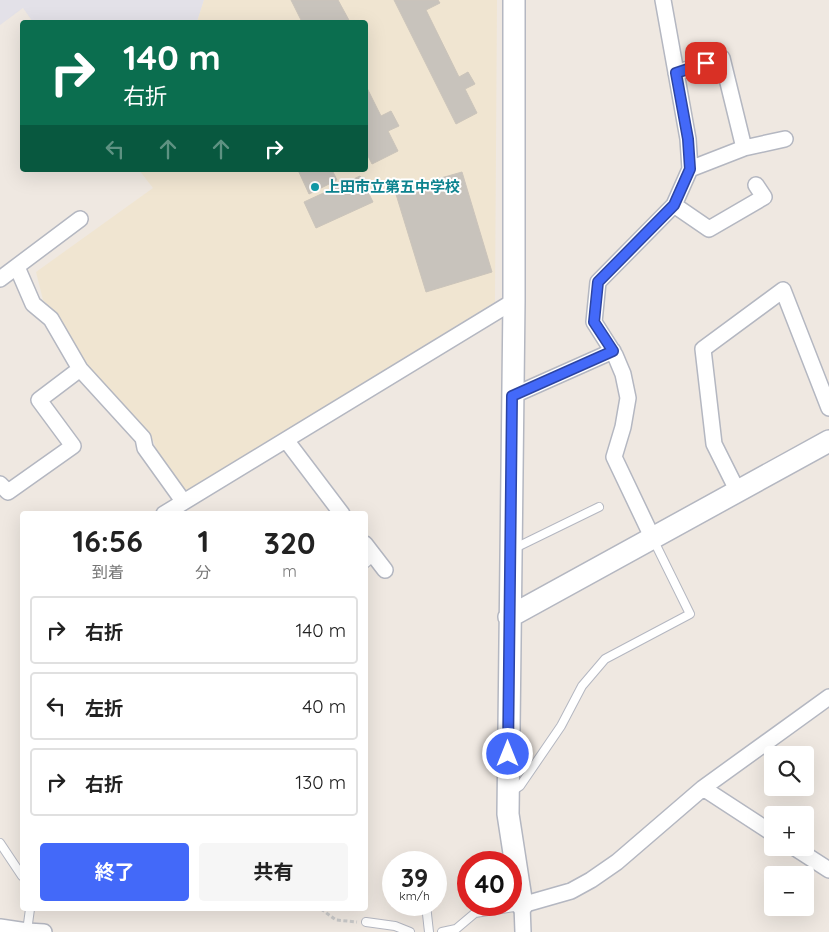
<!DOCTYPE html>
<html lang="ja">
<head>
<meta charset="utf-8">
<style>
  body { margin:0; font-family:Quicksand,"Noto Sans JP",sans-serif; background:#f6f6f6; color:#222; height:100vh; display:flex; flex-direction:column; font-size:19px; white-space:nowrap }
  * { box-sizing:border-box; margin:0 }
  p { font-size:16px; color:#767676 }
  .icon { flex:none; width:28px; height:28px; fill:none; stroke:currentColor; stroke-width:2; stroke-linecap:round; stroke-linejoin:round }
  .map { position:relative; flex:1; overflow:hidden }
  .panel { position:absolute; left:20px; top:511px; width:348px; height:400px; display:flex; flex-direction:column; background:#fff; border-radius:5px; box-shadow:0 5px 20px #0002 }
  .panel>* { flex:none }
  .hud { position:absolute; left:20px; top:20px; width:348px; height:152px; border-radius:5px; box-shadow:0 5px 20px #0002; background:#0b6e4f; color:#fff; overflow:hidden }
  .fabs { position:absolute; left:764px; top:746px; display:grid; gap:10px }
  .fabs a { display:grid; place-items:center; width:50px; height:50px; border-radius:5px; background:#fff; box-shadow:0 5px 20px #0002; font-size:25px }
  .speed { position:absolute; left:382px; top:851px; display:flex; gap:10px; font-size:25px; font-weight:700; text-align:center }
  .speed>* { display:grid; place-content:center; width:65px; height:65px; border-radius:50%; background:#fff; box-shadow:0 5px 20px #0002; line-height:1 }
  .speed small { font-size:12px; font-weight:400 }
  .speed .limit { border:8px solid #d22; background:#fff; color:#111 }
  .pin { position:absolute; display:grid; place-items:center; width:42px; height:42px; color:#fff; margin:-21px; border-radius:10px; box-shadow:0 2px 8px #0006 }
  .me { position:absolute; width:55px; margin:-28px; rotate:0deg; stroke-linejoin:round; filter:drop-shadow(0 0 4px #0008) }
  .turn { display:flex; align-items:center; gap:18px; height:105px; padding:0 20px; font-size:22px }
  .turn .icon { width:65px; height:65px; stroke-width:2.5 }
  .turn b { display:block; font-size:35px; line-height:42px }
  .lanes { display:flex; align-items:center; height:48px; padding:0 20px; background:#0003; justify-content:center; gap:25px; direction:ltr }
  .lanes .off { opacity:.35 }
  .eta { display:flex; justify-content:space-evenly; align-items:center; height:85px; text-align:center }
  .eta b { font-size:30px; font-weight:700; line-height:35px }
  .cta { display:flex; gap:10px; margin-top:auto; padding:10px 20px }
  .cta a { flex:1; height:58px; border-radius:5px; background:#4369f9; color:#fff; font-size:20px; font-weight:700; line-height:58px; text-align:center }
  .cta a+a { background:#f6f6f6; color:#222 }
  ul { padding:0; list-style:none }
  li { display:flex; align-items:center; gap:15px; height:68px; margin:0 10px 8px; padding:0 10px; border:2px solid #e0e0e0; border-radius:5px }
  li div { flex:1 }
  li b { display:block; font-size:19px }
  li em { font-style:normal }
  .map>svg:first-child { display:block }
  .industrial { fill:#e3e1e8 }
  .education { fill:#f0e5d1 }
  .building { fill:#c8c3bc; stroke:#cbc4ba }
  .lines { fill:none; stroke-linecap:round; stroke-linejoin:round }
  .lane-casing { stroke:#b4b7c1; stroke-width:10 }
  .street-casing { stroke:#b4b7c1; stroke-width:18 }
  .secondary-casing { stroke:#b4b7c1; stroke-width:24 }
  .path { stroke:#c9c9c9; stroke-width:3; stroke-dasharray:4 2.5; stroke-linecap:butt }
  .lane { stroke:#fff; stroke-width:8 }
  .street { stroke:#fff; stroke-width:15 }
  .secondary { stroke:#fff; stroke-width:21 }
  .route-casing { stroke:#2c44a2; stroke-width:12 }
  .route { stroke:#4369f9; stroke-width:9 }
  .culture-dot { fill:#0f9aa8; stroke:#fff; stroke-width:2 }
  .labels { text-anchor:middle; stroke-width:4; stroke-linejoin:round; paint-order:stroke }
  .culture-label { font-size:15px; font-weight:bold; fill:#0d838f; stroke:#fff; text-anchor:start }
</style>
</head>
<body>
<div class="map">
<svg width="829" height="932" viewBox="0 0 829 932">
  <rect width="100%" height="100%" fill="#efe8e1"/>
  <path class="industrial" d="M0,0H204L197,22H33L23,8L0,25Z"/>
  <path class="education" d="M204,0H497L495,302L186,492L158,454L153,440L76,354L60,317L43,300L36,272L153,188L139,170H365V22H197Z"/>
  <path class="building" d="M291,0H338L350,22H302Z
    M394,0H438L440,3L426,10L459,77L468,72L475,84L465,89L477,113L456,124Z
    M365,84L381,116L391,111L399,126L388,131L398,151L372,164L365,150Z
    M298,170H332L337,180L309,194Z
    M462,172L492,272L426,292L395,191Z
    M360,176L373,202L316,228L304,202Z"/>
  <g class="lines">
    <g class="lane-casing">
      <path id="lane" d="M513,549L599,507
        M365,564L374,556
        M511,792L520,786L561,726L582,686L605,659L690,614L653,539
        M0,843L22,876
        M426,905L429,932
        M366,922L395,926L410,932
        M27,931L30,909
        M442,932L456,929L475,913L521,906"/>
    </g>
    <g class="street-casing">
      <path id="street" d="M676,73L722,58L744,148
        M690,169L744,148L785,139
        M674,205L709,229L764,197L756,185
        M17,267L33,304L51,319L80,369L143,438L145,448L183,501
        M0,279L80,219
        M512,396L613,351
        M286,440L342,514
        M0,484L8,492L73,446L39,400L80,369
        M738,492L714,444L703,349L783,290L829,408
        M164,514L514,301
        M653,539L614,457L623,427L628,398L623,374L615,355L594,322L598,282L674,205L690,169L688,139L663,0
        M365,544L385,570
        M703,788L772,833
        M795,848L829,870
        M0,927L27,931L44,932
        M523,932L522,905L571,891L591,880L617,862L703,788L829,697"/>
    </g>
    <g class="secondary-casing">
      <path id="secondary" d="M514,0V301L508,814L522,905
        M509,617L829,441"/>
    </g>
    <path class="path" d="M321,909L336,920L357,922"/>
    <use href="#lane" class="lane"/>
    <use href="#street" class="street"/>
    <use href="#secondary" class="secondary"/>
  </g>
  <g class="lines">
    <g class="route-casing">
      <path id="route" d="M508,754L512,396L613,351L594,322L598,282L674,205L690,169L688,139L676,73L706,63"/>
    </g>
    <use href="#route" class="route"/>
  </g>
  <circle class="culture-dot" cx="315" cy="187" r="5"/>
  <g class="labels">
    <g class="culture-label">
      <text x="325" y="192">上田市立第五中学校</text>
    </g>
  </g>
</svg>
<div class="fabs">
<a><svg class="icon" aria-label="search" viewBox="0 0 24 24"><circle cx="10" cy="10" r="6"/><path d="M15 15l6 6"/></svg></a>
<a>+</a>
<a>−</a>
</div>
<div class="speed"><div>39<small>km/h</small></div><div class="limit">40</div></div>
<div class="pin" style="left:706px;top:63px;background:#d93025"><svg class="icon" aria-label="arrive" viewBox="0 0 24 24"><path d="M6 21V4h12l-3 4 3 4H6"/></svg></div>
<svg class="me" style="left:508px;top:754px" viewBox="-20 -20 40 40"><circle r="17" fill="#4369f9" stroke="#fff" stroke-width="3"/><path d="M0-11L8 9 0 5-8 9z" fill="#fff"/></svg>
<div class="hud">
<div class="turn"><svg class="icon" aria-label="right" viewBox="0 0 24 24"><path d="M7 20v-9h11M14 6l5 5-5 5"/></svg><div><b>140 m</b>右折</div></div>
<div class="lanes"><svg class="icon off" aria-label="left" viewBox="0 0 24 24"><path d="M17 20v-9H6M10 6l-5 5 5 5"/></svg><svg class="icon off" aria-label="ahead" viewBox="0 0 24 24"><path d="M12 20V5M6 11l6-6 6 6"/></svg><svg class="icon off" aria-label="ahead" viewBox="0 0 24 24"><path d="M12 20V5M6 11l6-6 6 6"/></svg><svg class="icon" aria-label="right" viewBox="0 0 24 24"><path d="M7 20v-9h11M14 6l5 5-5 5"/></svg></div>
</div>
<section class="panel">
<div class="eta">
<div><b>16:56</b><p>到着</p></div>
<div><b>1</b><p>分</p></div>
<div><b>320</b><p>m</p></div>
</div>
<ul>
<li><svg class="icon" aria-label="right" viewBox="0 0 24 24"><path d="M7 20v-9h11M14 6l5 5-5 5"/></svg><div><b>右折</b></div><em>140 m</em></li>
<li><svg class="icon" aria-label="left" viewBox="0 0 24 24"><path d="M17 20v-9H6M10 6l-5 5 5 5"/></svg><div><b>左折</b></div><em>40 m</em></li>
<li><svg class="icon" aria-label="right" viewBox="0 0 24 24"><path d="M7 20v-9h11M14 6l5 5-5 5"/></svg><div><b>右折</b></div><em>130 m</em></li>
</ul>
<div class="cta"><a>終了</a><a>共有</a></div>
</section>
</div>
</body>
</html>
